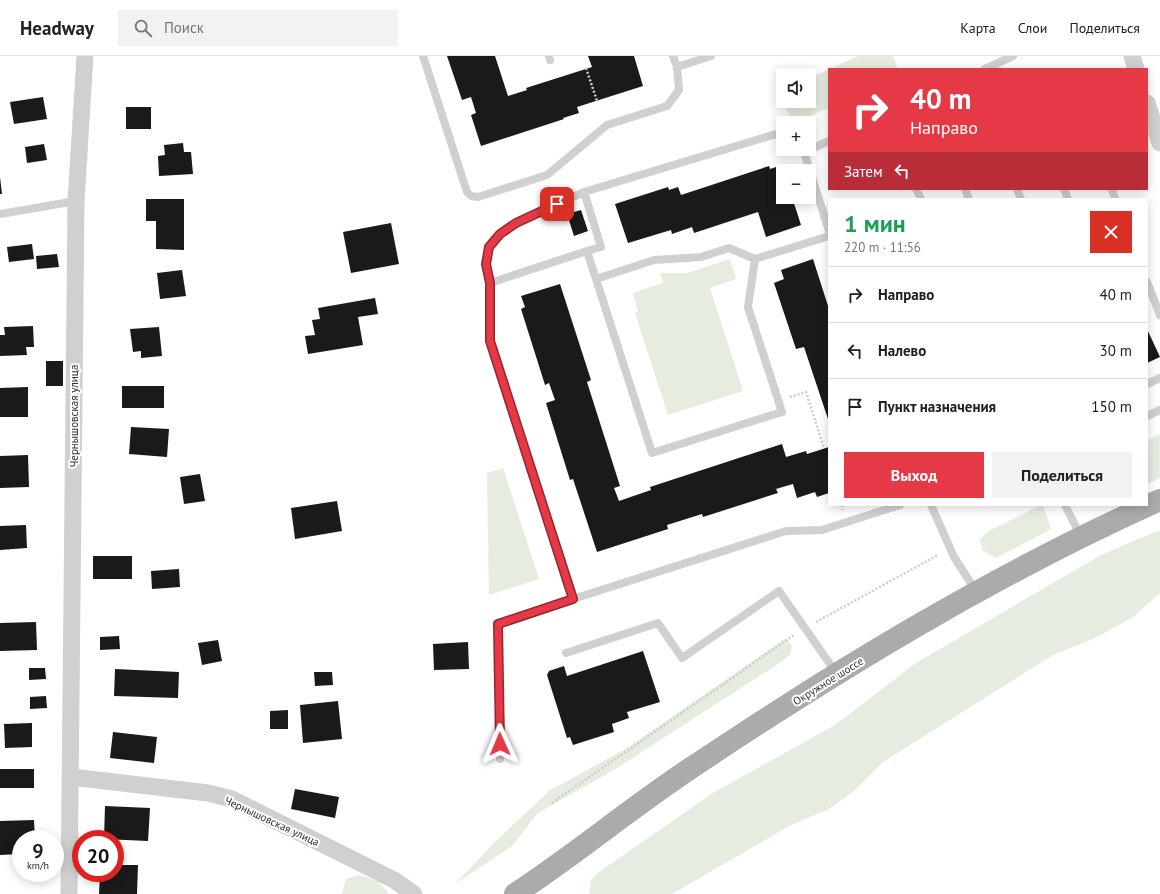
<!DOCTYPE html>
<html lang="ru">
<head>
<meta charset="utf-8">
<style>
  body { margin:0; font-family:"PT Sans",sans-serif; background:#f2f2f2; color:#202124; height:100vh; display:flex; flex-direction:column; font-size:15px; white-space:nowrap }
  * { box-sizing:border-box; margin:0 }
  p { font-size:13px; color:#757577 }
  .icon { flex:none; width:22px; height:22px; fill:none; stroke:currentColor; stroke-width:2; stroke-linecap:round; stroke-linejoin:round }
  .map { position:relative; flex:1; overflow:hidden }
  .details { position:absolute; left:828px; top:142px; width:320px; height:308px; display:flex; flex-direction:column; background:#fff; border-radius:0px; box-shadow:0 2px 10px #0003 }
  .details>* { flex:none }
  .banner { position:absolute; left:828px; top:12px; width:320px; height:122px; border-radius:0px; box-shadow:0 2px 10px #0003; background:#e63946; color:#fff; overflow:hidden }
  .buttons { position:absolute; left:776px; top:12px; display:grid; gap:8px }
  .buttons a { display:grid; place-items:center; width:40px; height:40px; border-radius:0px; background:#fff; box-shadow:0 2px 10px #0003; font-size:20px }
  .speed { position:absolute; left:12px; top:774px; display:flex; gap:8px; font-size:20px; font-weight:700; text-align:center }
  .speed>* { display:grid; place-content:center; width:52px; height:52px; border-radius:50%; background:#fff; box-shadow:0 2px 10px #0003; line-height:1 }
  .speed small { font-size:10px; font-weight:400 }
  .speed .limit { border:6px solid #d22; background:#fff; color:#111 }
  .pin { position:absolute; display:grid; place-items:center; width:34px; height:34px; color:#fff; margin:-17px; border-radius:8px; box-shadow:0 2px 6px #0006 }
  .me { position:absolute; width:44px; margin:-22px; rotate:359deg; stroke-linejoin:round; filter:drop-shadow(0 0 3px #0008) }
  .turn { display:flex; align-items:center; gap:14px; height:84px; padding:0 16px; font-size:18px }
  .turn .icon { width:52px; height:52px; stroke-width:2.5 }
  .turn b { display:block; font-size:28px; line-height:34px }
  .then { display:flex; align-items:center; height:38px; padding:0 16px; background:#0003; gap:8px; font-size:15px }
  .round { display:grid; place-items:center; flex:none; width:42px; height:42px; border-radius:0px; background:#f2f2f2 }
  .headline { display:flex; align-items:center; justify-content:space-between; height:68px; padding:0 16px }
  h1 { font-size:24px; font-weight:600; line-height:30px; color:#1e9e55 }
  .action { display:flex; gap:8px; margin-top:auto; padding:8px 16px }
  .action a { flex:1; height:46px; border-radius:0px; background:#e63946; color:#fff; font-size:16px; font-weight:600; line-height:46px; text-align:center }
  .action a+a { background:#f2f2f2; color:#202124 }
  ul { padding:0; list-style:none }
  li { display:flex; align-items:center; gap:12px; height:56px; padding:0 16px; border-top:1px solid #e0e0e0 }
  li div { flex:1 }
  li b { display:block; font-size:15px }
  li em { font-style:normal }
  header { display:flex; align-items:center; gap:24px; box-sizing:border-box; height:56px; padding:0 20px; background:#fff; border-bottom:1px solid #e0e0e0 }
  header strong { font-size:19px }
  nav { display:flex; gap:22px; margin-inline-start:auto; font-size:14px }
  .search { width:280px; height:36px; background:#f2f2f2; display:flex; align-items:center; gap:10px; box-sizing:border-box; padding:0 14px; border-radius:0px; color:#757577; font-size:15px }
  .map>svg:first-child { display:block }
  .green { fill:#e6ecdf }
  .building { fill:#1a1a1a }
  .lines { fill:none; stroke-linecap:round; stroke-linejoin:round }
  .path { stroke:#cdcdcd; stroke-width:2.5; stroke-dasharray:2 2; stroke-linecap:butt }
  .service { stroke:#d0d0d0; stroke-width:8 }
  .minor { stroke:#d0d0d0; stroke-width:17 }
  .primary { stroke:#ababab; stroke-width:22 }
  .route-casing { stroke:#96252e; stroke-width:10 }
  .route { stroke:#e63946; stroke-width:7 }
  .labels { text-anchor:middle; stroke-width:4; stroke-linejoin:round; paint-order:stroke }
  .street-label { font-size:11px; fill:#333; stroke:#fff }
</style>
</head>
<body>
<header>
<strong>Headway</strong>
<div class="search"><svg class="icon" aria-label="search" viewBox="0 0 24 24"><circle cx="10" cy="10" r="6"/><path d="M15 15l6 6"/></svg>Поиск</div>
<nav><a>Карта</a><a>Слои</a><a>Поделиться</a></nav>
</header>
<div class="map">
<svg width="1160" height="838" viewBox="0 0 1160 838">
  <rect width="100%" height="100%" fill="#fff"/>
  <path class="green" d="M858,0H893L898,13H830Z
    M829,13V52L793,67L783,45H809V23Z
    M730,203L736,223L710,232L743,335L668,359L635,257L638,255L633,237L663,227L660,217H687Z
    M1160,378V422L1147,428V384Z
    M503,412L539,523L489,539L487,417Z
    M1041,449H1043L1051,473L996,502L982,494L980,483L989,475Z
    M1160,474V537L1133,561L1097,581L1053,599L883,706L855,734L829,753L791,769L672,838H589L591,824L599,816L713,737L835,669L916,607L1101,499Z
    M786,582L792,590L790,599L778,608L617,712L538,757L512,790L455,828L493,788L549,735L627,692Z
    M359,819L378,825L389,838H342L346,823Z"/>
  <path class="building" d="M447,0H495L508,40L527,34L526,32L592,11L588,0H634L643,30L577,51L579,57L563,62L564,63L481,90L471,59L476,57L471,41L462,44Z
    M43,41L47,63L14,68L10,46Z
    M126,51H151V73H126Z
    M183,87L184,96H191L193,118L159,120L158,100L165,99L164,89Z
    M44,88L47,104L27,107L25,91Z
    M782,109L784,115L783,141H792L801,169L766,181L758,156L694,177L692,171L672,178L671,174L628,187L615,148L668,131L669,134L678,131L681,139L769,110L770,113Z
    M0,121L2,138H0Z
    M146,143H184V194L156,193V165H146Z
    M581,154L588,175L574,180L567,158Z
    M391,167L399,208L351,217L343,176Z
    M32,188L34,203L9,206L7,191Z
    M57,198L59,211L37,213L36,200Z
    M813,203L829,253V366L804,291L796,293L774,227L784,223L781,214Z
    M182,214L186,240L160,243L157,217Z
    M560,228L591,324L587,326L620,430L614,432L619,445L651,434L650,431L782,388L786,401L806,395L807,398L829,391V437L817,441L815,436L797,442L793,428L776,433L778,437L703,461L702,458L667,469L668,473L597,496L573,423L570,424L546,347L555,344L549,327L545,329L521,253L525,251L521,240Z
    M375,242L378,258L358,261L363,289L308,298L305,280L315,279L312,264L320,263L318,252Z
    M33,270L34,291H26L27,299L0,300V279H5L4,271Z
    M159,271L162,300L141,302V295L133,296L130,273Z
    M1147,273L1160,301L1147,307Z
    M46,305H63V330H46Z
    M122,330H164V352H122Z
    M28,331V361H0V332Z
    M131,371L169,373L167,401L129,398Z
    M28,399L29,431L0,432V400Z
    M200,418L205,445L184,448L180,421Z
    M337,445L342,475L295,483L291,452Z
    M26,469L27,492L0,494V470Z
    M93,500H132V523H93Z
    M179,513L180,531L152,533L151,515Z
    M36,566L37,594L0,595V567Z
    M119,580L120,593L100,594V581Z
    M218,584L222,605L202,609L198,587Z
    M468,586L469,613L434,614L433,588Z
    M643,595L660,646L627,656L629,662L612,668L614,676L573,689L570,681L567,682L547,619L549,615L564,610L567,620Z
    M29,612H45L46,623L29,624Z
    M115,613L179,616L178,642L114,640Z
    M314,616H332L333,629L315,630Z
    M46,640L47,652L30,653V641Z
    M338,645L342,683L303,687L300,649Z
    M288,654V673H270V655Z
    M32,667V691L5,692L4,668Z
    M113,676L157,681L154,707L110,702Z
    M0,713H34V732H0Z
    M295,733L339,741L335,762L291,753Z
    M105,750L150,752L148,785L104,783Z
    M34,764L35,783H21V798L0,799V765Z
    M115,809H138L137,838H99L100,817H115Z"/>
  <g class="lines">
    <path class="path" d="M586,12L597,45
      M790,341L806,336L824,392
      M842,449L843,454
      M816,566L938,499
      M552,747L794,579"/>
    <path class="service" d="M423,0L467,136L471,140L478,141L547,119L607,69L667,50L679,34L677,11L673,0
      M549,0L550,4
      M677,11L711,0
      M985,13L1013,0
      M783,83L776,78L584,136L516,167L500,178L489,191L486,208L490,227V285L573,543L786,475L822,474L900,449
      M799,93L804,96L829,175
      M804,96L829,85
      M916,133L921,143
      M965,133L969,143
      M1017,133L1021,143
      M1064,133L1068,143
      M1112,133L1115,143
      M584,136L601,191L587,195
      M0,158L76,145
      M596,223L654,204L701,201L729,192L755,203L829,180
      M1147,226L1160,259
      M490,227L587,195L652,397L782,356L748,251L755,203
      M1147,328L1160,322
      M1147,360L1160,354
      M931,449L954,501L976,535
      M1065,449L1081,481
      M566,597L658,567L682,602L779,535L837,618
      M500,703L498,568L573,543"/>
    <path class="minor" d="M1132,0L1136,13
      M1147,47L1160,87
      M71,721L208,737L232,743L394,824L414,838
      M69,838L76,145L85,0"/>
    <path class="primary" d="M515,838C573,800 627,755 685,716C837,614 993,519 1160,444"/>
  </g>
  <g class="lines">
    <g class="route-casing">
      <path id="route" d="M500,688L498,568L573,543L490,285V227L486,208L489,191L500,178L516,167L557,148"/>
    </g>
    <use href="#route" class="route"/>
  </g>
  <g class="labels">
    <g class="street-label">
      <text transform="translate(74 360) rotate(-90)" y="4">Чернышовская улица</text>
      <text transform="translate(828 625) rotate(-32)" y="4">Окружное шоссе</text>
      <text transform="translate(272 765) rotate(25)" y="4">Чернышовская улица</text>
    </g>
  </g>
</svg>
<div class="buttons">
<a><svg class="icon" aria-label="sound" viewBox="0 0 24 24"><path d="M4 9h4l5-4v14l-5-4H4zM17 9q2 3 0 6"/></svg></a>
<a>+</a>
<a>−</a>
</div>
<div class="speed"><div>9<small>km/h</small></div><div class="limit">20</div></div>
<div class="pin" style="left:557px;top:148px;background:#d93025"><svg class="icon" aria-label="arrive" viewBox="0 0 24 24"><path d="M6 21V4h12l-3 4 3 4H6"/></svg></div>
<svg class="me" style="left:500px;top:688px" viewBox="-20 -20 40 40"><path d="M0-17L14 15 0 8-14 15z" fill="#e63946" stroke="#fff" stroke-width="4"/></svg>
<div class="banner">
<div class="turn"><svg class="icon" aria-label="right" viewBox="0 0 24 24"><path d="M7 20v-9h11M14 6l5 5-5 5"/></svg><div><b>40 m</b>Направо</div></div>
<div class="then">Затем<svg class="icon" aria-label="left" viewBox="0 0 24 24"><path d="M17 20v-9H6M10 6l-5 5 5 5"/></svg></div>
</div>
<section class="details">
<div class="headline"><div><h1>1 мин</h1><p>220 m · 11:56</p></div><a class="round" style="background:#d93025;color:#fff"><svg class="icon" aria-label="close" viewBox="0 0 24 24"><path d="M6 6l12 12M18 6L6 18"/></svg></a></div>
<ul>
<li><svg class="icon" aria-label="right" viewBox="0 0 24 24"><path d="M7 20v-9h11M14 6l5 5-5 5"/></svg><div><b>Направо</b></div><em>40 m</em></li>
<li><svg class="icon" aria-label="left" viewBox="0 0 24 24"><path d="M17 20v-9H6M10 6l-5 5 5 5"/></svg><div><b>Налево</b></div><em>30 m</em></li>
<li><svg class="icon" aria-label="arrive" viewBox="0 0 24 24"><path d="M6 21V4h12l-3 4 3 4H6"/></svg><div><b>Пункт назначения</b></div><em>150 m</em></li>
</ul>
<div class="action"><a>Выход</a><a>Поделиться</a></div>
</section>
</div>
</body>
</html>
